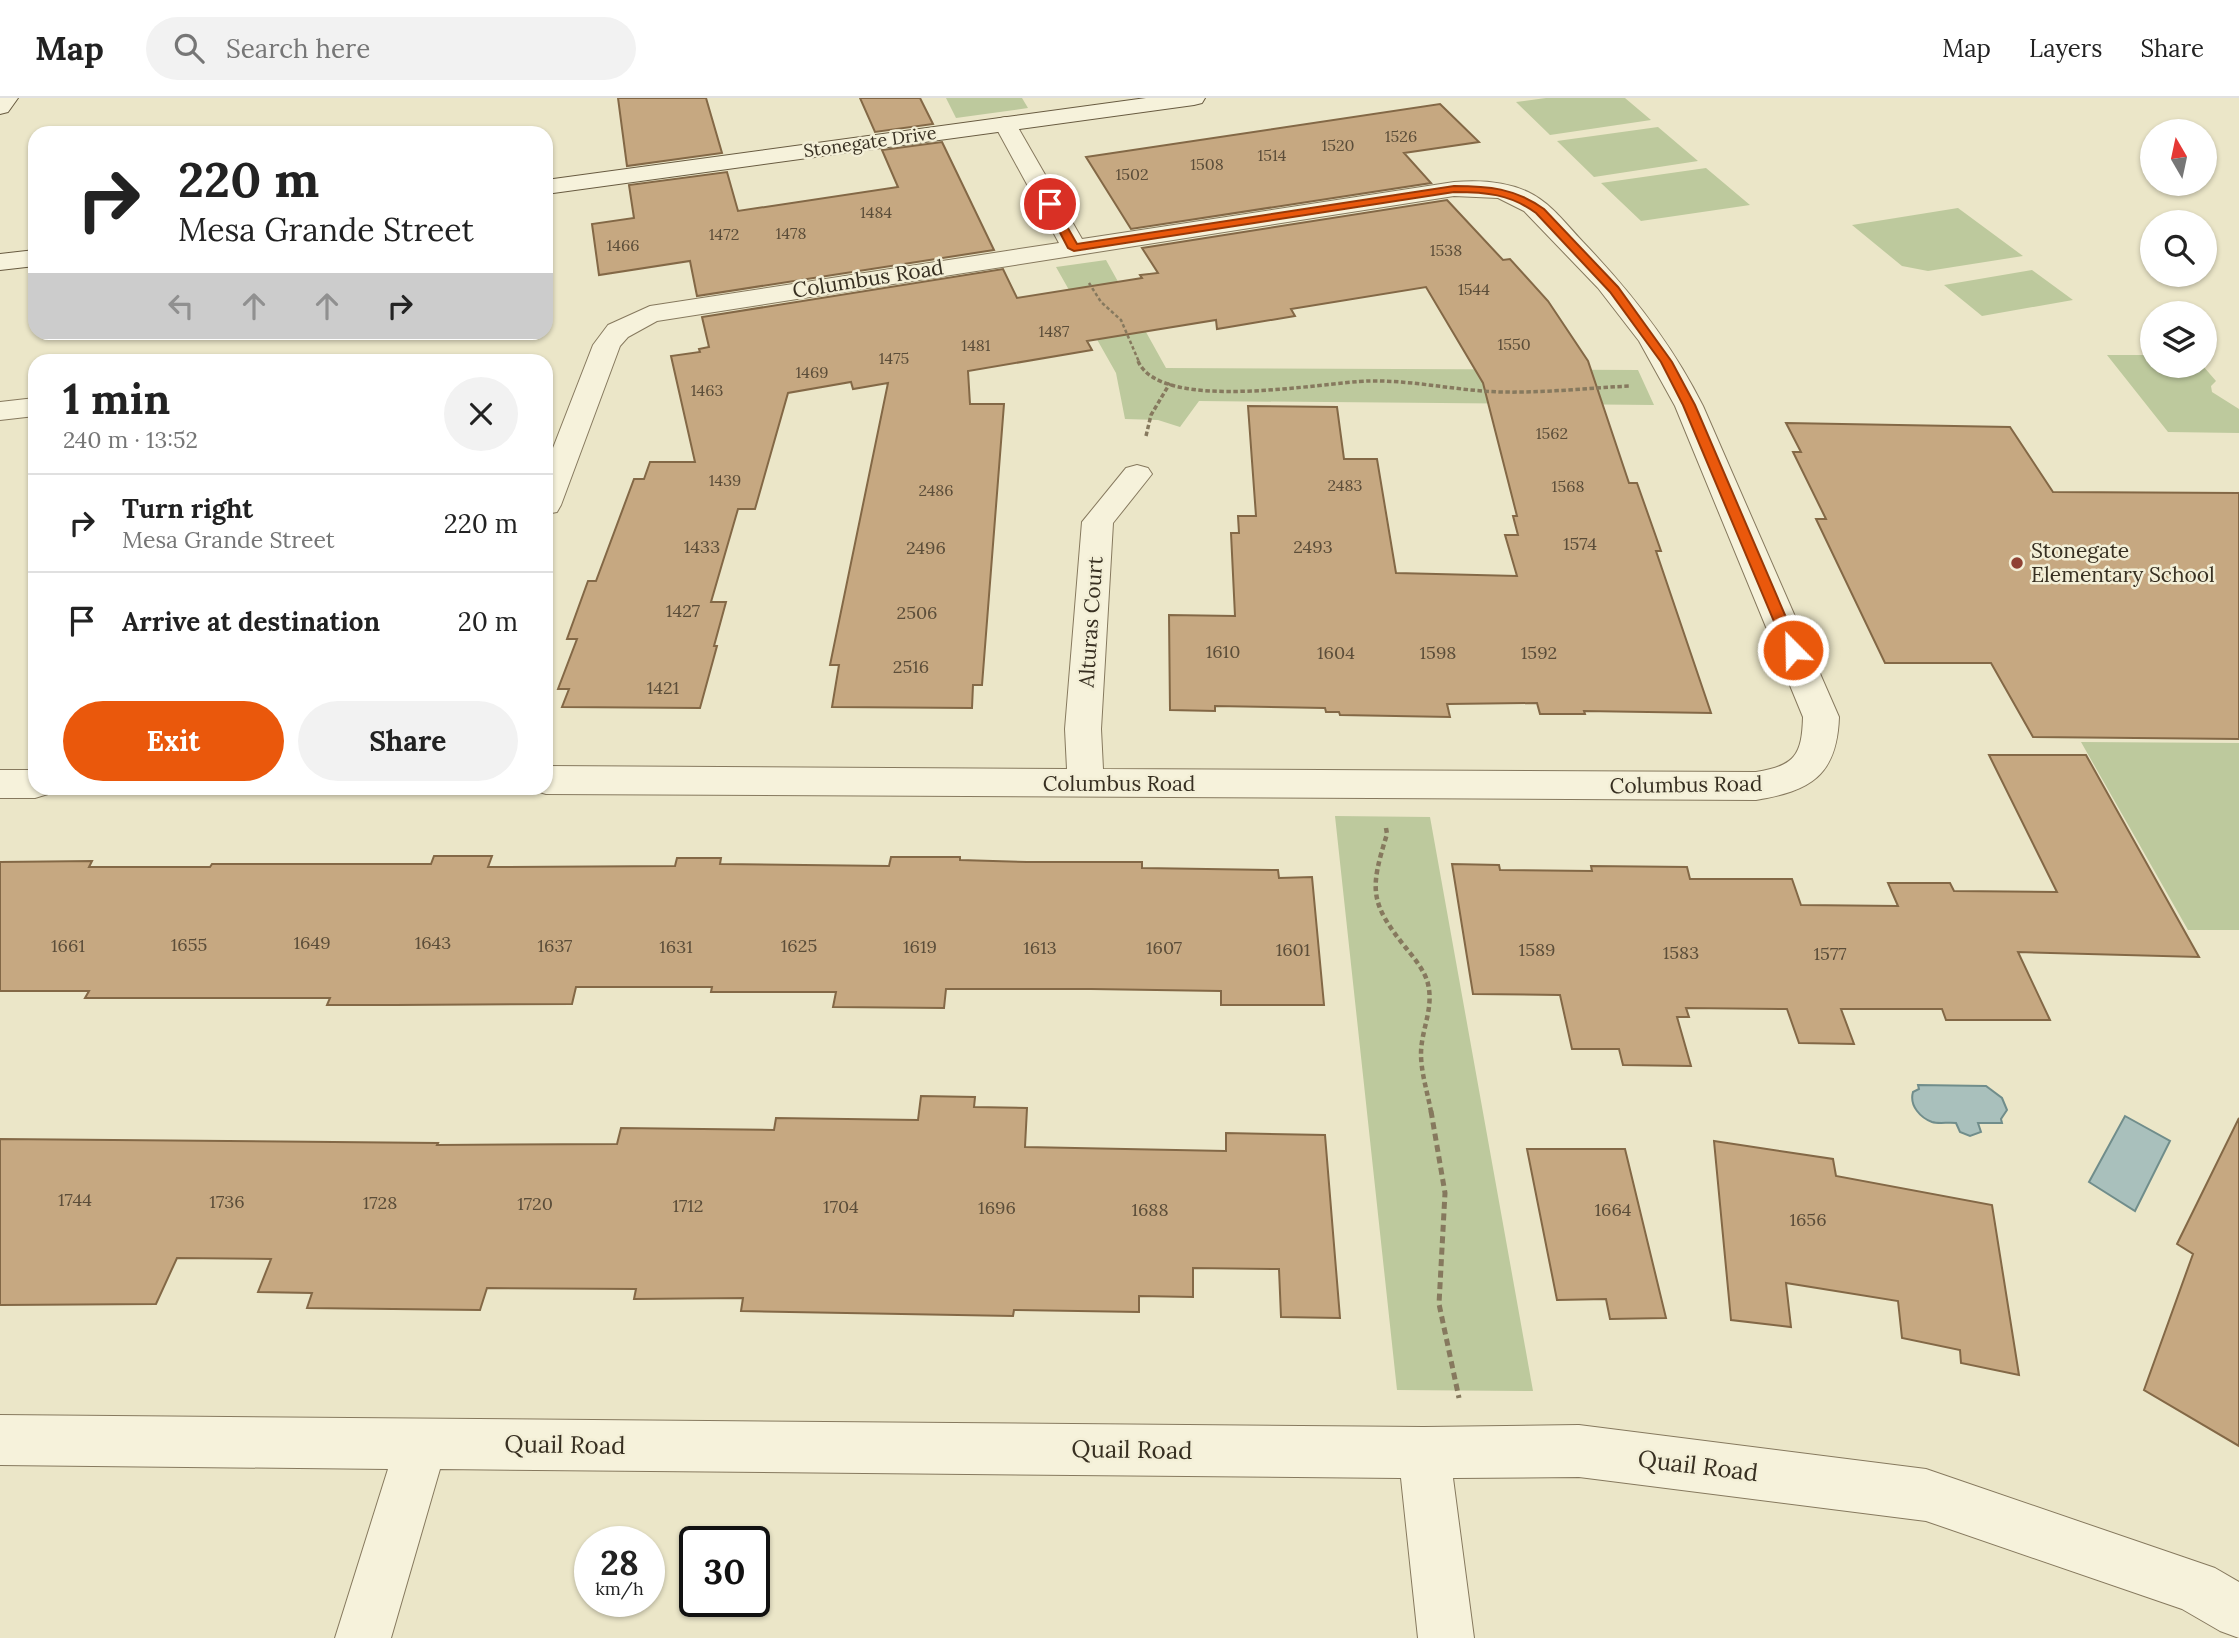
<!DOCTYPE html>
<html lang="en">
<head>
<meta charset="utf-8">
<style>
  body { margin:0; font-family:Lora,serif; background:#f2f2f2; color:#222; height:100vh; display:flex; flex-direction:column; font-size:26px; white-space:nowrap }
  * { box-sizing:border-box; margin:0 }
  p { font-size:23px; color:#767676 }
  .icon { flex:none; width:38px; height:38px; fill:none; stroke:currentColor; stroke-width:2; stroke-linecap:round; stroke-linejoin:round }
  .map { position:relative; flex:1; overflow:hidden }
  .drawer { position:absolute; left:28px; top:256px; width:525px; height:441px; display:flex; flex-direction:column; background:#fff; border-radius:21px; box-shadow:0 2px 5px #0004 }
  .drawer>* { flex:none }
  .hud { position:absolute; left:28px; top:28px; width:525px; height:214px; border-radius:21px; box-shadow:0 2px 5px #0004; background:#fff; color:#222; overflow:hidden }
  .needle { width:46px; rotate:351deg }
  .fabs { position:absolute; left:2140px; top:21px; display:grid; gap:14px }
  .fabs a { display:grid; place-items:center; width:77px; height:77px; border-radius:50%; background:#fff; box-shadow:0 2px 5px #0004; font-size:35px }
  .speed { position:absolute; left:574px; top:1428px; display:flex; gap:14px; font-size:35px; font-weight:700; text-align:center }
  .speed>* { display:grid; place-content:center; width:91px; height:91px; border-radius:50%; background:#fff; box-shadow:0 2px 5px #0004; line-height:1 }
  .speed small { font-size:18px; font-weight:400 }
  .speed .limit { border:4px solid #111; border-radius:10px; background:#fff; color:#111 }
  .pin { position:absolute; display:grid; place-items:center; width:60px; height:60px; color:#fff; margin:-30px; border:4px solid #fff; border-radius:50%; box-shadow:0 2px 7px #0007 }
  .me { position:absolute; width:77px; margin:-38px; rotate:337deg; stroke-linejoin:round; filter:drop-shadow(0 0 5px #0008) }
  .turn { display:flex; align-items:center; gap:24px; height:147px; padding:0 35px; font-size:32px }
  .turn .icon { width:91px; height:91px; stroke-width:2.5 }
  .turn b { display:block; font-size:49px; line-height:60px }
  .lanes { display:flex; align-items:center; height:66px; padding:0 35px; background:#0003; justify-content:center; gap:35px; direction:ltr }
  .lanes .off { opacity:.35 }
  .round { display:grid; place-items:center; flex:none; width:74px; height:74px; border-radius:37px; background:#f2f2f2 }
  .headline { display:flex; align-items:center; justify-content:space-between; height:119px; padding:0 35px }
  h1 { font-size:42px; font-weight:800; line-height:52px }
  .primary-button { display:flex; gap:14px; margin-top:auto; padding:14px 35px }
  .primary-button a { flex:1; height:80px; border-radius:42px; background:#ea580c; color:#fff; font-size:28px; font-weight:800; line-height:80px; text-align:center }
  .primary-button a+a { background:#f2f2f2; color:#222 }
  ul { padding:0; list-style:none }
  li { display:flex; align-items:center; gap:21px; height:98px; padding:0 35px; border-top:2px solid #e0e0e0 }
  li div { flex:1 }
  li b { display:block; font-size:26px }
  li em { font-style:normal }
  header { display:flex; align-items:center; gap:42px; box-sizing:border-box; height:98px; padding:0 35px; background:#fff; border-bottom:2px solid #e0e0e0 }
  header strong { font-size:33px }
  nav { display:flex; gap:38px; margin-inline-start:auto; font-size:24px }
  .search { width:490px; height:63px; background:#f2f2f2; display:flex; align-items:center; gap:18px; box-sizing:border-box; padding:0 24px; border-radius:38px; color:#767676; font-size:26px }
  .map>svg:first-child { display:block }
  .green { fill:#bdc99d }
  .water { fill:#a9c0bc; stroke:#708d8b; stroke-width:2 }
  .building { fill:#c6a881; stroke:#836846; stroke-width:2 }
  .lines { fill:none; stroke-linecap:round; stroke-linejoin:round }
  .street-casing { stroke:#86795e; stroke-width:2 }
  .secondary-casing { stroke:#685b41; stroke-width:2 }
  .path-far3 { stroke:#86795e; stroke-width:2.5; stroke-dasharray:3.5 2.5; stroke-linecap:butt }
  .path-far2 { stroke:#86795e; stroke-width:3.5; stroke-dasharray:4.5 2.5; stroke-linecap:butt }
  .path-far1 { stroke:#86795e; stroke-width:4.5; stroke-dasharray:5 3.5; stroke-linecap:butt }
  .path { stroke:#86795e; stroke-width:5; stroke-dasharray:7 4.5; stroke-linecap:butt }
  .street { fill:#f6f2db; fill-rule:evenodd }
  .secondary { fill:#f6f2db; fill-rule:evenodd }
  .route { fill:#ea580c; stroke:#983908; stroke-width:2 }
  .poi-dot { fill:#904133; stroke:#f3efd7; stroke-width:2.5 }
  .labels { text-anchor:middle; stroke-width:5; stroke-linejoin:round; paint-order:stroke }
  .far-number-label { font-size:16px; fill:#5b4d39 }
  .far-street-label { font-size:18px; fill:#372f21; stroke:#f3efd7 }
  .number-label { font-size:18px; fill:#5b4d39 }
  .street-label { font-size:21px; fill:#372f21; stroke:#f3efd7 }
  .poi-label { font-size:21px; fill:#372f21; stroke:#f3efd7; text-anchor:start }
  .near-street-label { font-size:24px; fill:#372f21; stroke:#f3efd7 }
</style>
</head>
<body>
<header>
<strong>Map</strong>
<div class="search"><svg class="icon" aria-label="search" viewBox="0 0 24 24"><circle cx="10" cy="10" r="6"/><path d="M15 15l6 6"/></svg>Search here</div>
<nav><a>Map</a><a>Layers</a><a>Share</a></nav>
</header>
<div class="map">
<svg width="2239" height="1540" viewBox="0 0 2239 1540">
  <rect width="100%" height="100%" fill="#ebe6c8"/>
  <path class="green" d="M946,0H1022L1028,10L956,20Z
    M1546,0H1625L1651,22L1550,37L1516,4Z
    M1658,29L1698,63L1594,79L1557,43Z
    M1706,70L1750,107L1641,123L1601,85Z
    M1958,110L2023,158L1928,173L1902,168L1852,127Z
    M1106,162L1166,270L1638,272L1654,307L1199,303L1180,329L1158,322L1125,321L1116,275L1056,169Z
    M2032,172L2073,202L1982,218L1944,187Z
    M2107,257H2152V268H2203L2216,283L2211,288L2212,294L2239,311V335L2168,334Z
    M2081,644L2239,645V832H2188Z
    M1335,718L1430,719L1533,1293L1397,1292Z"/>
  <path class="water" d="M1918,987L1986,988L2002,1000L2007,1012L2001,1021L2002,1025H1978L1981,1034L1970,1038L1960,1034L1956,1025C1949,1024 1938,1026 1932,1024C1921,1020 1909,1008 1913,994L1919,991Z
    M2125,1018L2170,1043L2135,1113L2089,1084Z"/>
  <path class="building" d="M618,0H706L722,55L627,68Z
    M860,0H920L933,26L875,34Z
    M1440,6L1479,44L1404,55L1431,85L1131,131L1086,59Z
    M942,44L994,152L697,198L690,163L599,177L592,126L634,120L629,87L727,74L738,113L898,89L882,52Z
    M1447,102L1503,162L1510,161L1548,203L1588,263L1629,385H1637L1661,453H1656L1711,615L1584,613L1585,616H1540L1537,605L1447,606L1450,619L1340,617L1339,614H1326L1325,610L1215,608V613L1170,612L1169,517L1235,518L1231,435H1239L1238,418H1256L1248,308L1337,309L1344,361H1377L1396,475L1517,478L1505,437H1518L1513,418H1517L1483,285L1426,189L1291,211L1295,218L1217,231L1216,222L1087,243L1092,252L968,273L970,306H1004L982,587H973L972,610L832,609L839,567H830L888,285L853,291L851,284L788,295L755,411H738L711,504H726L714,548H717L700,610L562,609L569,591H558L577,541H567L588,483H596L634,381H644L650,364H695L671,258L700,254L699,251L709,249L702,219L1003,171L1017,200L1142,180L1140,177L1158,175L1142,150Z
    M1786,325L2010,329L2053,394L2239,395V641L2033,639L1991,565H1885L1816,421H1826L1793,354H1801Z
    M1989,657H2086L2199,859L2018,854L2050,922H1946L1942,911H1841L1854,946L1799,945L1787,911L1686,910L1689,919H1677L1691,968L1623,967L1619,951H1572L1560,897L1473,896L1452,766L1499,767L1500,772L1592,773L1591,768L1687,769L1690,781H1792L1801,807L1898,808L1888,785H1950L1954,793L2057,794Z
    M434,758H492L488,769L675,768L677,760H721L720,766L889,768L891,759H960V762L1027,764H1142V770L1278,772L1279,780L1312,779L1324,907H1221V893L1091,891H946L944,910L833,909L836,894H711L712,889H576L572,906L395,907H327L330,900H85L89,893H0V764L92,763L89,769H210L212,766H431Z
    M921,998L975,999L974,1009L1027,1010L1025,1049L1226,1053V1035L1325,1037L1340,1220L1281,1219L1279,1171L1193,1170V1199L1139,1198V1214L1014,1212L1013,1218L741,1213L743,1200L634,1201L636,1191L487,1190L480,1212L307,1210L312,1195L258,1194L271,1161L177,1160L156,1206L0,1207V1041L438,1045L437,1047L617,1046L621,1030L774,1032L776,1020L918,1022Z
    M2239,1020V1348L2144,1292L2193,1156L2177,1146Z
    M1714,1043L1833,1061L1836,1078L1992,1107L2019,1277L1961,1265L1960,1252L1902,1240L1898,1203L1786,1185L1791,1229L1731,1222Z
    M1527,1051H1625L1666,1220L1610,1221L1606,1201L1557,1202Z"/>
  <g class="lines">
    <g class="street-casing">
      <path id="street" d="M1005,19L1013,21L1016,26L1082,141L1454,84C1479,82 1505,83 1528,94C1551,105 1566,126 1583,144C1631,194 1672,246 1703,308L1839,619C1837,678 1810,693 1756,702L546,696L533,692L532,690H546V668L1067,671L1065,631L1082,424L1126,370L1137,367L1148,370L1152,376L1113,425L1101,631L1103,671L1756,674C1795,668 1802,657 1803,619L1675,308L1639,243L1598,190L1524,113L1498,100L1454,98L657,223L628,239L620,248L561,407L557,414L546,416V368L593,247L608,227L650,208L1059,145L994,26L997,21Z
        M35,300V318L0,322V304Z
        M0,672H35V690H51L48,696L35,700H0Z
        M0,1317L1424,1329L1579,1327L1926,1371L2215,1470L2239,1484V1540L2220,1533L2182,1511L1926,1423L1579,1379L1453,1380L1474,1540H1418L1401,1380L440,1371L391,1540H335L388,1371L0,1367Z"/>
    </g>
    <g class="secondary-casing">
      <path id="secondary" d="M0,0H18L8,14L0,16Z
        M1146,0H1205L1202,5L1194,7L546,96V82Z
        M35,152V168L0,172V156Z"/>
    </g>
    <path class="path-far3" d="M1089,185L1101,204L1121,222L1139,264"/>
    <path class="path-far2" d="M1138,263C1161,316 1323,284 1369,283C1413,282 1458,293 1502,294C1544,295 1588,290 1630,288
      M1146,338L1151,317L1170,285"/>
    <path class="path-far1" d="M1386,730L1387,736C1370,791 1369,804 1406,850C1414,860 1425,873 1428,886C1434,911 1421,932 1421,956C1421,975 1428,996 1431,1014"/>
    <path class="path" d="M1431,1013L1445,1095L1439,1206L1459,1300"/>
    <use href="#street" class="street"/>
    <use href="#secondary" class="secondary"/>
  </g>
  <path class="route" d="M1454,88C1488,88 1515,90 1544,111L1618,189L1672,264L1695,307L1800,552L1798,555H1788L1786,552L1683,307L1661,264L1610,194L1536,115C1510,96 1486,94 1454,94L1074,153L1068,150L1045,106L1053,104L1077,146Z"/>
  <circle class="poi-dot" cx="2017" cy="465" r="7"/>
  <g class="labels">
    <g class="far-number-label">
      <text x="1401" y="44">1526</text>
      <text x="1338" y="53">1520</text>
      <text x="1272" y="63">1514</text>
      <text x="1207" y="72">1508</text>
      <text x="1132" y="82">1502</text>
      <text x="876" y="120">1484</text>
      <text x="791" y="141">1478</text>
      <text x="724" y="142">1472</text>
      <text x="623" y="153">1466</text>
      <text x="1446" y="158">1538</text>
      <text x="1474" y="197">1544</text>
      <text x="1054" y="239">1487</text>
      <text x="1514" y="252">1550</text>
      <text x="976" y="253">1481</text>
      <text x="894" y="266">1475</text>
      <text x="812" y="280">1469</text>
      <text x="707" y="298">1463</text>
      <text x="1552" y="341">1562</text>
      <text x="725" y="388">1439</text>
      <text x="1345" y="393">2483</text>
      <text x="1568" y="394">1568</text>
      <text x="936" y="398">2486</text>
    </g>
    <g class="far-street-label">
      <text transform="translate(870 44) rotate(-8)" y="6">Stonegate Drive</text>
    </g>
    <g class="number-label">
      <text x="1580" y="452">1574</text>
      <text x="702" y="455">1433</text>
      <text x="1313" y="455">2493</text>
      <text x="926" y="456">2496</text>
      <text x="683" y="519">1427</text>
      <text x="917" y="521">2506</text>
      <text x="1223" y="560">1610</text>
      <text x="1336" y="561">1604</text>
      <text x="1438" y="561">1598</text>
      <text x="1539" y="561">1592</text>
      <text x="911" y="575">2516</text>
      <text x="663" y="596">1421</text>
      <text x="312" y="851">1649</text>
      <text x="433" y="851">1643</text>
      <text x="189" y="853">1655</text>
      <text x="68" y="854">1661</text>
      <text x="555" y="854">1637</text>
      <text x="799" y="854">1625</text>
      <text x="676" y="855">1631</text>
      <text x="920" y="855">1619</text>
      <text x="1040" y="856">1613</text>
      <text x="1164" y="856">1607</text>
      <text x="1293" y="858">1601</text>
      <text x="1537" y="858">1589</text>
      <text x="1681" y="861">1583</text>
      <text x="1830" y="862">1577</text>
      <text x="75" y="1108">1744</text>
      <text x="227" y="1110">1736</text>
      <text x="380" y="1111">1728</text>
      <text x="535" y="1112">1720</text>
      <text x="688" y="1114">1712</text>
      <text x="841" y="1115">1704</text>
      <text x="997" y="1116">1696</text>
      <text x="1150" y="1118">1688</text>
      <text x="1613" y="1118">1664</text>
      <text x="1808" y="1128">1656</text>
    </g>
    <g class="street-label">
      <text transform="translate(868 181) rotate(-9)" y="7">Columbus Road</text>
      <text transform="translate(1091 524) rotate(-86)" y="7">Alturas Court</text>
      <text x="1119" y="693">Columbus Road</text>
      <text transform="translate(1686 687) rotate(-1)" y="7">Columbus Road</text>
    </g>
    <g class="poi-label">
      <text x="2031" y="460">Stonegate<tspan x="2031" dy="24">Elementary School</tspan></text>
    </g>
    <g class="near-street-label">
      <text transform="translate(565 1347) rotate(1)" y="8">Quail Road</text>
      <text transform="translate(1132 1352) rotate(1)" y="8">Quail Road</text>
      <text transform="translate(1698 1368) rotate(7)" y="8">Quail Road</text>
    </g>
  </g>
</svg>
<div class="fabs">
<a><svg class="needle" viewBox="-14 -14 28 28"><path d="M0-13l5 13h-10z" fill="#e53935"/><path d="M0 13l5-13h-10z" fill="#767676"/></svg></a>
<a><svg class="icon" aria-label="search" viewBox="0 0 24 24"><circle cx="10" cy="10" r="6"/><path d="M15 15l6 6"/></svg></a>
<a><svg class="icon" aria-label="layers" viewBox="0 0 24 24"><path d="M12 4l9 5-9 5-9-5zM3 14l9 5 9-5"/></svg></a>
</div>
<div class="speed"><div>28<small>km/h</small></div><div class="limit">30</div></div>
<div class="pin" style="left:1050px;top:106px;background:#d93025"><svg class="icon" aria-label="arrive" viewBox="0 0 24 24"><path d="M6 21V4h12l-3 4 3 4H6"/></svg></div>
<svg class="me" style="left:1793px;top:552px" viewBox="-20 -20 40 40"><circle r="17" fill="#ea580c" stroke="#fff" stroke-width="3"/><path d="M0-11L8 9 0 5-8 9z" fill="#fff"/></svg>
<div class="hud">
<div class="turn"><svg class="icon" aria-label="right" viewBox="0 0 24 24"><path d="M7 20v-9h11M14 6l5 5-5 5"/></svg><div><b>220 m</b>Mesa Grande Street</div></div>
<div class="lanes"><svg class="icon off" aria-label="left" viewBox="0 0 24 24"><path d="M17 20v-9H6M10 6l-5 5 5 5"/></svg><svg class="icon off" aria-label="ahead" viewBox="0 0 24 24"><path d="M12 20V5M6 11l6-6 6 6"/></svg><svg class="icon off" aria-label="ahead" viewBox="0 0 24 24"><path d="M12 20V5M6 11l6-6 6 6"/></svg><svg class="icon" aria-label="right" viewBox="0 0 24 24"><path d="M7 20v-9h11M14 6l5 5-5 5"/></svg></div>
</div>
<section class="drawer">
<div class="headline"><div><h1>1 min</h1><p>240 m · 13:52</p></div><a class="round"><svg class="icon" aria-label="close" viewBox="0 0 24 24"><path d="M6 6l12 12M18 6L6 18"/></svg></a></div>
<ul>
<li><svg class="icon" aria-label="right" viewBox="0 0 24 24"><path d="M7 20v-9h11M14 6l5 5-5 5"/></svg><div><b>Turn right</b><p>Mesa Grande Street</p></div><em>220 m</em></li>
<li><svg class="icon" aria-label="arrive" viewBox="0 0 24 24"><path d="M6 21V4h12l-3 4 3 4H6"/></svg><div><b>Arrive at destination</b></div><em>20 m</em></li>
</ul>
<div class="primary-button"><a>Exit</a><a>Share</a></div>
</section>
</div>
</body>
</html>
